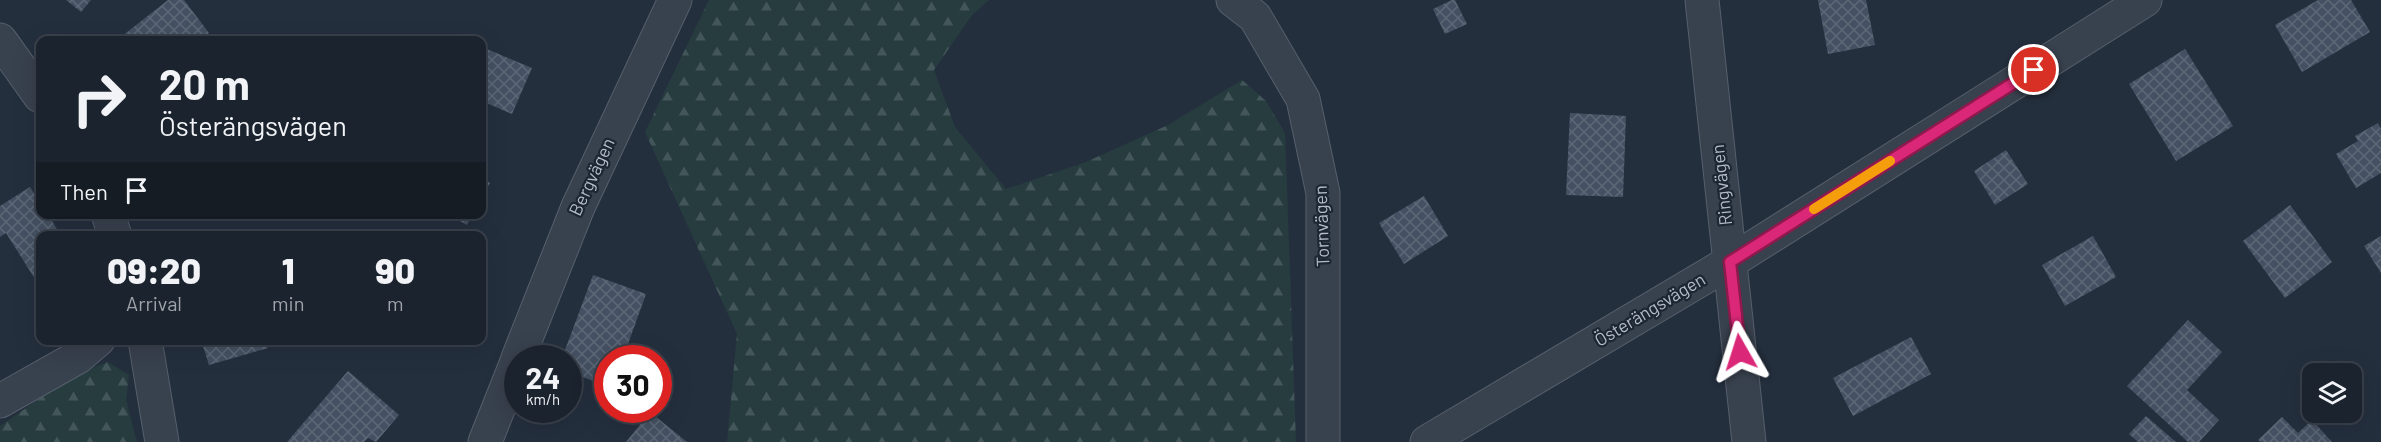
<!DOCTYPE html>
<html lang="en">
<head>
<meta charset="utf-8">
<style>
  body { margin:0; font-family:Barlow,sans-serif; background:#282f3a; color:#f1f3f6; height:100vh; display:flex; flex-direction:column; font-size:22px; white-space:nowrap }
  * { box-sizing:border-box; margin:0 }
  p { font-size:20px; color:#a0a4aa }
  .icon { flex:none; width:33px; height:33px; fill:none; stroke:currentColor; stroke-width:2; stroke-linecap:round; stroke-linejoin:round }
  .map { position:relative; flex:1; overflow:hidden }
  .drawer { position:absolute; left:36px; top:231px; width:450px; height:114px; display:flex; flex-direction:column; background:#1b232e; border-radius:12px; box-shadow:0 6px 24px #0002,0 0 0 2px #39404a }
  .drawer>* { flex:none }
  .top-card { position:absolute; left:36px; top:36px; width:450px; height:183px; border-radius:12px; box-shadow:0 6px 24px #0002,0 0 0 2px #39404a; background:#1b232e; color:#f1f3f6; overflow:hidden }
  .fabs { position:absolute; left:2302px; top:363px; display:grid; gap:12px }
  .fabs a { display:grid; place-items:center; width:60px; height:60px; border-radius:12px; background:#1b232e; box-shadow:0 6px 24px #0002,0 0 0 2px #39404a; font-size:30px }
  .speed { position:absolute; left:504px; top:345px; display:flex; gap:12px; font-size:30px; font-weight:700; text-align:center }
  .speed>* { display:grid; place-content:center; width:78px; height:78px; border-radius:50%; background:#1b232e; box-shadow:0 6px 24px #0002,0 0 0 2px #39404a; line-height:1 }
  .speed small { font-size:15px; font-weight:400 }
  .speed .limit { border:9px solid #d22; background:#fff; color:#111 }
  .pin { position:absolute; display:grid; place-items:center; width:51px; height:51px; color:#fff; margin:-26px; border:3px solid #fff; border-radius:50%; box-shadow:0 2px 6px #0007 }
  .me { position:absolute; width:66px; margin:-33px; rotate:354deg; stroke-linejoin:round; filter:drop-shadow(0 0 4px #0008) }
  .turn { display:flex; align-items:center; gap:21px; height:126px; padding:0 24px; font-size:27px }
  .turn .icon { width:78px; height:78px; stroke-width:2.5 }
  .turn b { display:block; font-size:42px; line-height:51px }
  .then { display:flex; align-items:center; height:57px; padding:0 24px; background:#0003; gap:12px; font-size:22px }
  .eta { display:flex; justify-content:space-evenly; align-items:center; height:102px; text-align:center }
  .eta b { font-size:36px; font-weight:800; line-height:42px }
  .map>svg:first-child { display:block }
  .forest { fill:url(#forest-firs) }
  .building { fill:url(#building-cross-hatch) }
  .lines { fill:none; stroke-linecap:round; stroke-linejoin:round }
  .minor-casing { stroke:#565f6c; stroke-width:35 }
  .minor { stroke:#38414e; stroke-width:33 }
  .route-casing { stroke:#8e194d; stroke-width:15 }
  .route { stroke:#db2777; stroke-width:10 }
  .slow { stroke:#f59e0b; stroke-width:10 }
  .labels { text-anchor:middle; stroke-width:4.5; stroke-linejoin:round; paint-order:stroke }
  .street-label { font-size:18px; fill:#b4bcc9; stroke:#1d2633 }
</style>
</head>
<body>
<div class="map">
<svg width="2381" height="442" viewBox="0 0 2381 442">
  <defs>
    <pattern id="forest-firs" width="22" height="20" patternUnits="userSpaceOnUse" patternTransform="scale(1.5)"><rect width="22" height="20" fill="#263c3f"/><path d="M5 1l3.5 6h-7zM16 11l3.5 6h-7z" fill="#435659"/></pattern>
    <pattern id="building-cross-hatch" width="8" height="8" patternUnits="userSpaceOnUse" patternTransform="scale(1.5)"><rect width="8" height="8" fill="#455162"/><path d="M0 0l8 8M0 8l8-8" fill="none" stroke="#5d6877"/></pattern>
  </defs>
  <rect width="100%" height="100%" fill="#242f3e"/>
  <path class="forest" d="M709,0H989L972,15L934,70L955,127L1006,189L1086,162L1168,125L1242,80L1266,101L1285,133L1296,442H727L737,334L645,132Z
    M108,362L129,375L126,400L137,442H0V426L77,373Z"/>
  <path class="building" d="M66,0H91L81,12Z
    M168,0H184L209,33L200,40H117Z
    M1452,0H1455L1467,24L1445,34L1433,9Z
    M1818,0H1866L1875,45L1828,54Z
    M2318,0H2351L2370,32L2302,72L2275,25Z
    M482,47L532,68L512,114L482,101Z
    M2185,49L2233,126L2176,161L2129,84Z
    M1570,113L1626,116L1623,197L1566,195Z
    M2378,123L2381,129V173L2356,188L2336,154L2358,141L2355,136Z
    M2006,150L2028,184L1995,205L1974,171Z
    M482,178L490,183L482,198Z
    M30,187L40,203V214H48L61,236H40V287L6,233L0,237V206Z
    M1424,196L1448,236L1404,264L1379,223Z
    M2290,205L2332,262L2285,298L2243,241Z
    M210,214H224L225,215L211,219Z
    M448,214H472L467,225Z
    M2093,236L2116,277L2065,306L2042,265Z
    M2381,236V273L2364,246Z
    M593,275L646,294L623,358H608V386L568,372V358H562Z
    M2188,320L2222,352L2187,390L2219,420L2199,442H2188L2127,386Z
    M1911,337L1931,374L1853,416L1833,378Z
    M201,340H265L268,348L209,365Z
    M348,371L399,415L376,442L368,438L364,442H287Z
    M650,412L687,442H626Z
    M2146,416L2176,442H2138L2129,434Z
    M2282,417L2298,433L2312,420L2332,442H2261L2258,440Z"/>
  <g class="lines">
    <g class="minor-casing">
      <path id="minor" d="M1233,0L1255,17L1303,99L1323,193V442
        M1702,0L1749,442
        M0,40L40,96
        M108,214L115,236
        M145,340L162,442
        M518,358L578,207L675,0
        M0,401L78,357L98,340
        M485,442L518,359
        M1427,442L1730,262L2145,0"/>
    </g>
    <use href="#minor" class="minor"/>
  </g>
  <g class="lines">
    <g class="route-casing">
      <path id="route" d="M1740,352L1730,262L2034,70"/>
    </g>
    <use href="#route" class="route"/>
    <path class="slow" d="M1814,209L1890,161"/>
  </g>
  <g class="labels">
    <g class="street-label">
      <text transform="translate(592 177) rotate(-65)" y="6">Bergvägen</text>
      <text transform="translate(1722 185) rotate(-96)" y="6">Ringvägen</text>
      <text transform="translate(1322 226) rotate(-92)" y="6">Tornvägen</text>
      <text transform="translate(1650 310) rotate(-31)" y="6">Österängsvägen</text>
    </g>
  </g>
</svg>
<div class="fabs">
<a><svg class="icon" aria-label="layers" viewBox="0 0 24 24"><path d="M12 4l9 5-9 5-9-5zM3 14l9 5 9-5"/></svg></a>
</div>
<div class="speed"><div>24<small>km/h</small></div><div class="limit">30</div></div>
<div class="pin" style="left:2034px;top:70px;background:#d93025"><svg class="icon" aria-label="arrive" viewBox="0 0 24 24"><path d="M6 21V4h12l-3 4 3 4H6"/></svg></div>
<svg class="me" style="left:1740px;top:352px" viewBox="-20 -20 40 40"><path d="M0-17L14 15 0 8-14 15z" fill="#db2777" stroke="#fff" stroke-width="4"/></svg>
<div class="top-card">
<div class="turn"><svg class="icon" aria-label="right" viewBox="0 0 24 24"><path d="M7 20v-9h11M14 6l5 5-5 5"/></svg><div><b>20 m</b>Österängsvägen</div></div>
<div class="then">Then<svg class="icon" aria-label="arrive" viewBox="0 0 24 24"><path d="M6 21V4h12l-3 4 3 4H6"/></svg></div>
</div>
<section class="drawer">
<div class="eta">
<div><b>09:20</b><p>Arrival</p></div>
<div><b>1</b><p>min</p></div>
<div><b>90</b><p>m</p></div>
</div>
</section>
</div>
</body>
</html>
